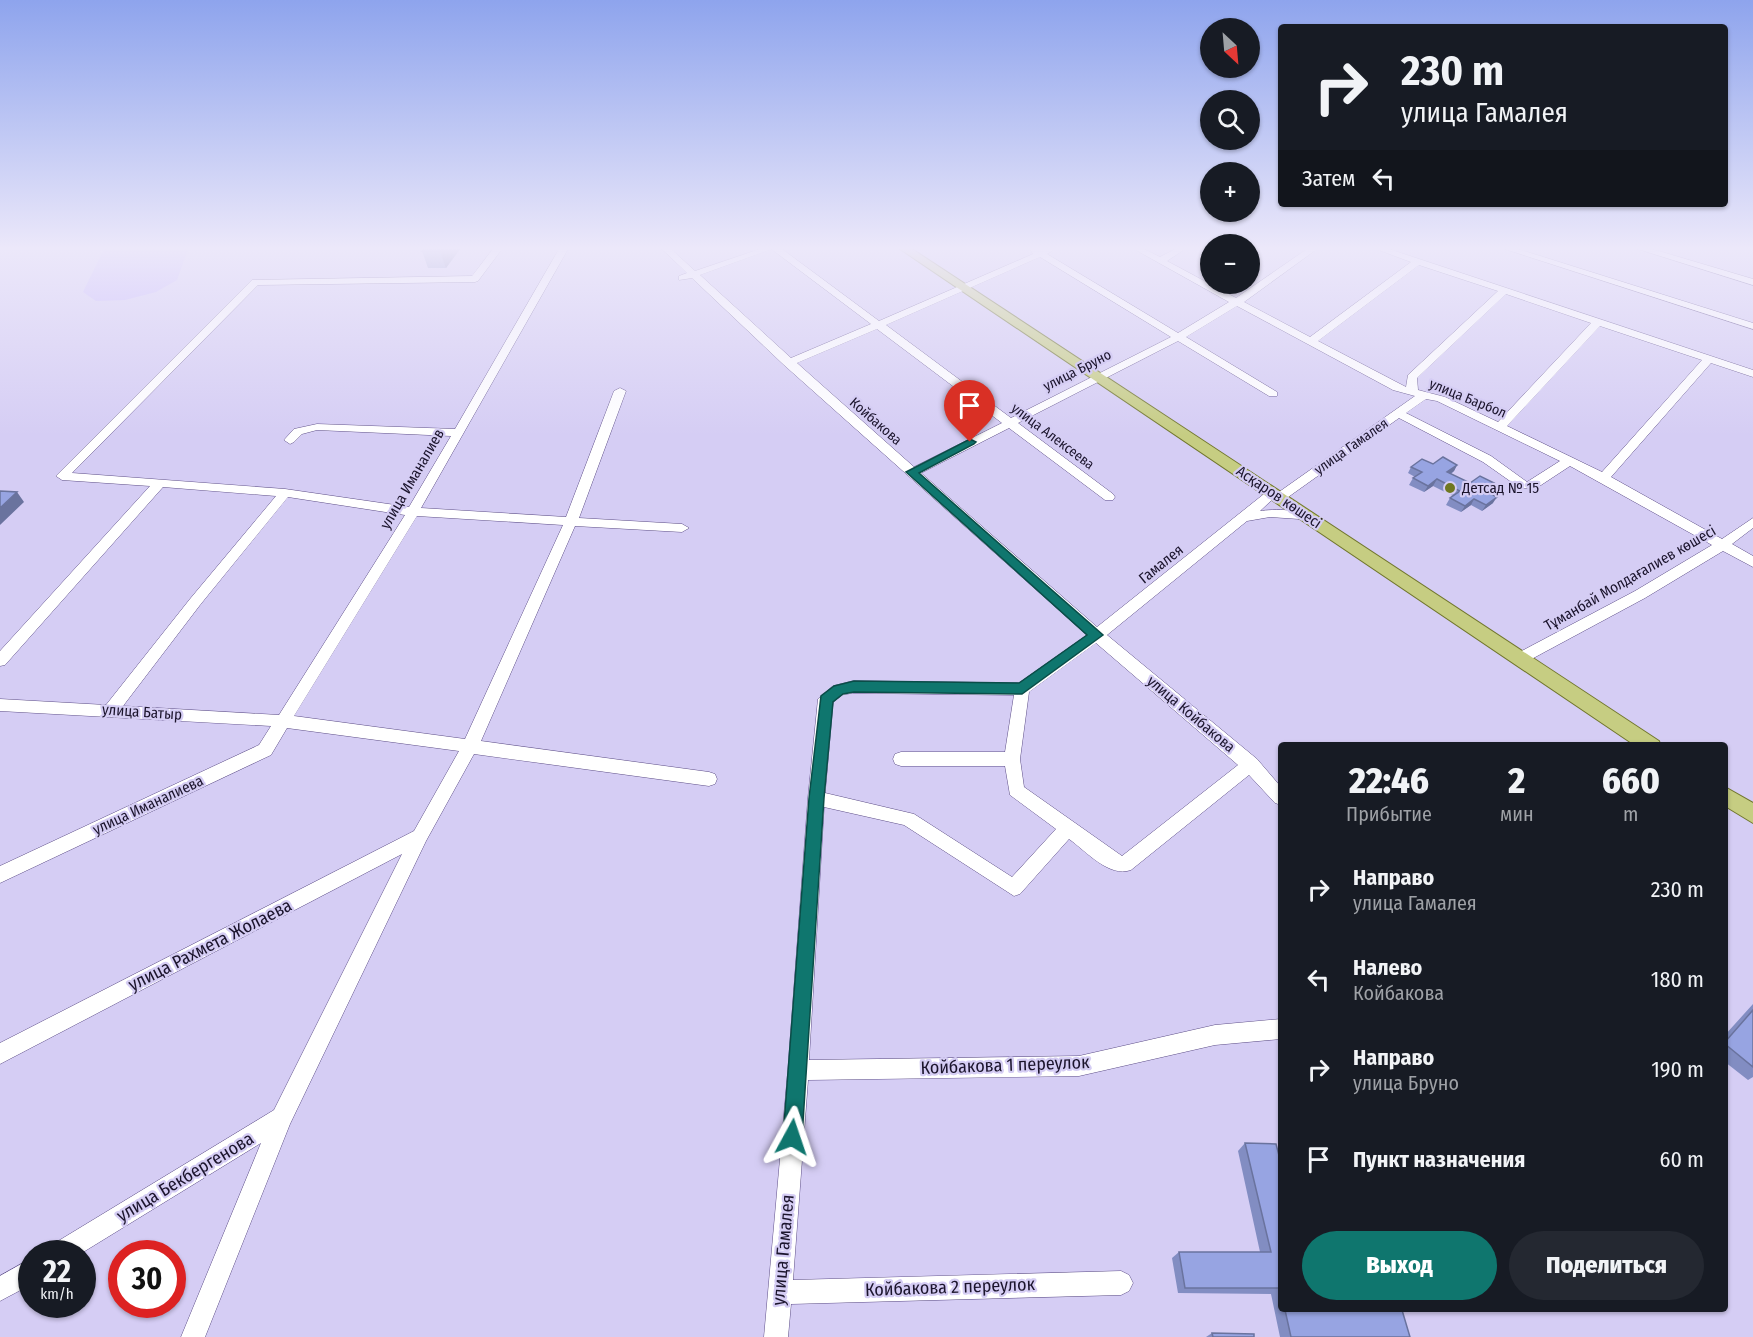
<!DOCTYPE html>
<html lang="ru">
<head>
<meta charset="utf-8">
<style>
  body { margin:0; font-family:"Fira Sans Condensed",sans-serif; background:#242831; color:#f1f3f6; height:100vh; display:flex; flex-direction:column; font-size:22px; white-space:nowrap }
  * { box-sizing:border-box; margin:0 }
  p { font-size:20px; color:#9ea1a6 }
  .icon { flex:none; width:33px; height:33px; fill:none; stroke:currentColor; stroke-width:2; stroke-linecap:round; stroke-linejoin:round }
  .map { position:relative; flex:1; overflow:hidden }
  .drawer { position:absolute; left:1278px; top:742px; width:450px; height:570px; display:flex; flex-direction:column; background:#171b24; border-radius:6px; box-shadow:0 2px 4px #0004 }
  .drawer>* { flex:none }
  .guide { position:absolute; left:1278px; top:24px; width:450px; height:183px; border-radius:6px; box-shadow:0 2px 4px #0004; background:#171b24; color:#f1f3f6; overflow:hidden }
  .needle { width:39px; rotate:154deg }
  .fabs { position:absolute; left:1200px; top:18px; display:grid; gap:12px }
  .fabs a { display:grid; place-items:center; width:60px; height:60px; border-radius:50%; background:#171b24; box-shadow:0 2px 4px #0004; font-size:30px }
  .speed { position:absolute; left:18px; top:1240px; display:flex; gap:12px; font-size:30px; font-weight:700; text-align:center }
  .speed>* { display:grid; place-content:center; width:78px; height:78px; border-radius:50%; background:#171b24; box-shadow:0 2px 4px #0004; line-height:1 }
  .speed small { font-size:15px; font-weight:400 }
  .speed .limit { border:9px solid #d22; background:#fff; color:#111 }
  .pin { position:absolute; display:grid; place-items:center; width:51px; height:51px; color:#fff; margin:-62px -26px; border-radius:50% 50% 50% 0; rotate:-45deg; box-shadow:0 0 6px #0007 }
  .pin .icon { rotate:45deg }
  .me { position:absolute; width:66px; margin:-33px; rotate:5deg; stroke-linejoin:round; filter:drop-shadow(0 0 4px #0008) }
  .turn { display:flex; align-items:center; gap:21px; height:126px; padding:0 24px; font-size:27px }
  .turn .icon { width:78px; height:78px; stroke-width:2.5 }
  .turn b { display:block; font-size:42px; line-height:51px }
  .then { display:flex; align-items:center; height:57px; padding:0 24px; background:#0003; gap:12px; font-size:22px }
  .eta { display:flex; justify-content:space-evenly; align-items:center; height:102px; text-align:center }
  .eta b { font-size:36px; font-weight:800; line-height:42px }
  .action { display:flex; gap:12px; margin-top:auto; padding:12px 24px }
  .action a { flex:1; height:69px; border-radius:36px; background:#0f766e; color:#fff; font-size:24px; font-weight:800; line-height:69px; text-align:center }
  .action a+a { background:#242831; color:#f1f3f6 }
  ul { padding:0; list-style:none }
  li { display:flex; align-items:center; gap:18px; height:90px; padding:0 24px }
  li div { flex:1 }
  li b { display:block; font-size:22px }
  li em { font-style:normal }
  .map>svg:first-child { display:block }
  .green { fill:#c5b5fd }
  .lines { fill:none; stroke-linecap:round; stroke-linejoin:round }
  .minor-casing { stroke:#5d4e87; stroke-width:1 }
  .major-casing { stroke:#71762d; stroke-width:2 }
  .minor { fill:#fff; fill-rule:evenodd }
  .major { fill:#c6cd82; fill-rule:evenodd }
  .wall { fill:#828dc2 }
  .shaded-wall { fill:#6a739e }
  .building { fill:#97a4e2; stroke:#6a739e; stroke-width:1.5 }
  .route { fill:#0f766e; stroke:#0a4d48; stroke-width:1.5 }
  .poi-dot { fill:#6f7721; stroke:#d5cdf4; stroke-width:2 }
  .labels { text-anchor:middle; stroke-width:4.5; stroke-linejoin:round; paint-order:stroke }
  .far-street-label { font-size:14px; fill:#1b142c; stroke:#d5cdf4 }
  .street-label { font-size:15px; fill:#1b142c; stroke:#d5cdf4 }
  .poi-label { font-size:15px; fill:#1b142c; stroke:#d5cdf4; text-anchor:start }
  .near-street-label { font-size:18px; fill:#1b142c; stroke:#d5cdf4 }
</style>
</head>
<body>
<div class="map">
<svg width="1753" height="1337" viewBox="0 0 1753 1337">
  <rect width="100%" height="100%" fill="#d5cdf4"/>
  <path class="green" d="M104,249H188L177,280L156,292L125,300L96,301L83,292Z"/>
  <g class="lines">
    <g class="minor-casing">
      <path id="minor" d="M493,249H502L478,281L475,282L258,285L72,473L285,489L409,507L451,436L317,430L302,434L294,442L290,444L284,440L294,429L317,424L455,429L559,249H568L421,508L566,517L614,391L620,388L626,391L579,518L682,524L689,528L682,532L575,526L481,741L709,772L715,774L717,779L715,784L709,786L474,754L426,841L290,1124L205,1337H181L261,1143L80,1254H46L50,1246L274,1110L402,854L0,1064V1043L414,831L459,751L287,728L271,755L0,883V866L259,745L271,726L0,711V699L106,705L190,599L276,496L163,487L5,665L0,666V651L150,486L62,480L56,476L252,280L472,276ZM288,497L405,515L279,715L123,706L200,605ZM417,516L563,525L465,739L294,716Z
        M662,249H671L695,271L760,249H782L879,321L1033,254L1030,249H1055L1047,254L1178,333L1229,302L1134,249H1144L1160,257L1175,249H1185L1167,261L1236,298L1307,249H1317L1244,302L1310,337L1411,262L1376,249H1389L1753,370V377L1711,363L1611,477L1722,539L1753,518V528L1732,544L1753,556V567L1723,551L1645,598L1526,662H1516L1514,658L1516,654L1635,591L1712,545L1570,466L1535,489L1520,488L1483,462L1399,418L1284,500L1280,501L1274,498L1260,511C1272,509 1307,509 1315,517L1314,520L1270,517L1247,521L1107,635L1257,759L1281,787V805L1275,803L1249,775L1131,870C1109,878 1086,851 1069,839L1020,894L1014,896L904,825L824,807L809,1060L1079,1056L1215,1025L1281,1019V1039L1215,1045L1079,1076L808,1080L793,1280L1121,1271L1129,1275L1133,1283L1129,1291L1121,1295L791,1304L788,1337H764L788,1070L808,798L818,699L833,686L853,681L1019,683L1087,635L784,365L692,278L679,280V276L687,273ZM772,249L774,251L871,324L791,358L700,275ZM1040,257L1171,337L1011,418L886,325ZM1419,265L1498,291L1408,375L1406,387L1318,341ZM1506,294L1591,323L1498,422L1445,397L1418,390L1417,378ZM1237,306L1393,390L1415,396L1279,492L1273,489L1269,490L1097,627L921,473L1009,428L1105,500H1113L1115,497L1113,494L1018,423L1178,341L1269,396H1277V392L1186,337ZM1600,326L1702,360L1602,472L1507,426ZM877,329L1002,423L914,467L797,363ZM1426,399L1437,401L1560,461L1527,482L1491,456L1406,413ZM1096,643L1238,765L1122,856L1024,787L1020,759L1029,692ZM853,693L1014,695L1005,752H901L895,754L893,759L895,764L901,766H1005L1010,795L1056,829L1012,877L914,814L825,793L833,702L842,695Z
        M1505,249H1518L1753,323V329Z
        M1638,249H1652L1753,279V285Z
        M32,1258V1284L0,1301V1276Z"/>
    </g>
    <g class="major-casing">
      <path id="major" d="M900,249H912L1659,741L1661,746H1636Z
        M1725,787L1753,803V823L1725,806Z"/>
    </g>
    <use href="#minor" class="minor"/>
    <use href="#major" class="major"/>
  </g>
  <path class="wall" d="M424,249H460L446,268H428L422,251Z
    M1433,464L1457,465L1454,471L1451,474L1470,483L1491,490L1488,492L1493,503L1482,511L1471,505L1461,512L1446,505L1450,498L1453,496L1433,486L1424,492L1409,485L1413,478L1415,477L1408,473L1411,467Z
    M1753,1004V1077L1748,1080L1725,1062V1035Z
    M1245,1143L1281,1163V1310H1402L1410,1337H1280L1271,1294L1178,1293L1172,1258L1179,1252H1260L1238,1151Z
    M1212,1333L1254,1337H1206Z"/>
  <path class="shaded-wall" d="M442,249H460L446,268L440,251Z
    M1457,465L1454,471L1444,478L1447,472Z
    M1437,479L1433,486L1424,492L1428,486Z
    M1494,483L1491,490L1481,497L1485,491Z
    M17,492L24,502L0,525V508Z
    M1497,497L1493,503L1482,511L1486,505Z
    M1474,499L1471,505L1461,512L1465,506Z"/>
  <path class="building" d="M424,249H442L440,251H422Z
    M1443,457L1457,465L1447,472L1470,483L1480,476L1494,483L1485,491L1497,497L1486,505L1474,499L1465,506L1450,498L1460,491L1437,479L1428,486L1413,478L1422,472L1411,467L1422,459L1433,464Z
    M0,491L17,492L0,508Z
    M1753,1010V1067L1725,1044V1042Z
    M1245,1143L1276,1144L1281,1163V1293L1280,1288H1185L1179,1252H1271Z
    M1285,1310H1402L1410,1337H1291Z
    M1212,1333L1254,1334V1337H1213Z"/>
  <linearGradient id="sky" x2="0" y2="1"><stop stop-color="#8ea4ed"/><stop offset="0.57" stop-color="#ece8fa"/><stop offset="1" stop-color="#ece8fa" stop-opacity="0"/></linearGradient>
  <rect width="1753" height="436" fill="url(#sky)"/>
  <path class="route" d="M970,439L976,442L974,444L919,473L1103,635L1022,694L854,692L843,694L833,702L824,798L802,1137L799,1143L792,1146L786,1143L783,1137L809,798L821,696L834,686L854,681L1019,683L1087,635L906,472Z"/>
  <circle class="poi-dot" cx="1450" cy="488" r="6"/>
  <g class="labels">
    <g class="far-street-label">
      <text transform="translate(1077 370) rotate(-27)" y="5">улица Бруно</text>
      <text transform="translate(1468 398) rotate(22)" y="5">улица Барбол</text>
      <text transform="translate(876 421) rotate(41)" y="5">Койбакова</text>
      <text transform="translate(1053 436) rotate(37)" y="5">улица Алексеева</text>
      <text transform="translate(1351 446) rotate(-35)" y="5">улица Гамалея</text>
    </g>
    <g class="street-label">
      <text transform="translate(412 479) rotate(-60)" y="5">улица Иманалиев</text>
      <text transform="translate(1279 497) rotate(34)" y="5">Асқаров көшесі</text>
      <text transform="translate(1161 564) rotate(-39)" y="5">Гамалея</text>
      <text transform="translate(1630 578) rotate(-30)" y="5">Тұманбай Молдағалиев көшесі</text>
      <text transform="translate(142 712) rotate(4)" y="5">улица Батыр</text>
      <text transform="translate(1191 714) rotate(40)" y="5">улица Койбакова</text>
      <text transform="translate(148 805) rotate(-25)" y="5">улица Иманалиева</text>
    </g>
    <g class="poi-label">
      <text x="1462" y="493">Детсад № 15</text>
    </g>
    <g class="near-street-label">
      <text transform="translate(210 945) rotate(-27)" y="6">улица Рахмета Жолаева</text>
      <text transform="translate(1005 1065) rotate(-2)" y="6">Койбакова 1 переулок</text>
      <text transform="translate(185 1177) rotate(-31)" y="6">улица Бекбергенова</text>
      <text transform="translate(783 1250) rotate(-85)" y="6">улица Гамалея</text>
      <text transform="translate(950 1287) rotate(-2)" y="6">Койбакова 2 переулок</text>
    </g>
  </g>
</svg>
<div class="fabs">
<a><svg class="needle" viewBox="-14 -14 28 28"><path d="M0-13l5 13h-10z" fill="#e53935"/><path d="M0 13l5-13h-10z" fill="#9ea1a6"/></svg></a>
<a><svg class="icon" aria-label="search" viewBox="0 0 24 24"><circle cx="10" cy="10" r="6"/><path d="M15 15l6 6"/></svg></a>
<a>+</a>
<a>−</a>
</div>
<div class="speed"><div>22<small>km/h</small></div><div class="limit">30</div></div>
<div class="pin" style="left:970px;top:442px;background:#d93025"><svg class="icon" aria-label="arrive" viewBox="0 0 24 24"><path d="M6 21V4h12l-3 4 3 4H6"/></svg></div>
<svg class="me" style="left:792px;top:1137px" viewBox="-20 -20 40 40"><path d="M0-17L14 15 0 8-14 15z" fill="#0f766e" stroke="#fff" stroke-width="4"/></svg>
<div class="guide">
<div class="turn"><svg class="icon" aria-label="right" viewBox="0 0 24 24"><path d="M7 20v-9h11M14 6l5 5-5 5"/></svg><div><b>230 m</b>улица Гамалея</div></div>
<div class="then">Затем<svg class="icon" aria-label="left" viewBox="0 0 24 24"><path d="M17 20v-9H6M10 6l-5 5 5 5"/></svg></div>
</div>
<section class="drawer">
<div class="eta">
<div><b>22:46</b><p>Прибытие</p></div>
<div><b>2</b><p>мин</p></div>
<div><b>660</b><p>m</p></div>
</div>
<ul>
<li><svg class="icon" aria-label="right" viewBox="0 0 24 24"><path d="M7 20v-9h11M14 6l5 5-5 5"/></svg><div><b>Направо</b><p>улица Гамалея</p></div><em>230 m</em></li>
<li><svg class="icon" aria-label="left" viewBox="0 0 24 24"><path d="M17 20v-9H6M10 6l-5 5 5 5"/></svg><div><b>Налево</b><p>Койбакова</p></div><em>180 m</em></li>
<li><svg class="icon" aria-label="right" viewBox="0 0 24 24"><path d="M7 20v-9h11M14 6l5 5-5 5"/></svg><div><b>Направо</b><p>улица Бруно</p></div><em>190 m</em></li>
<li><svg class="icon" aria-label="arrive" viewBox="0 0 24 24"><path d="M6 21V4h12l-3 4 3 4H6"/></svg><div><b>Пункт назначения</b></div><em>60 m</em></li>
</ul>
<div class="action"><a>Выход</a><a>Поделиться</a></div>
</section>
</div>
</body>
</html>
